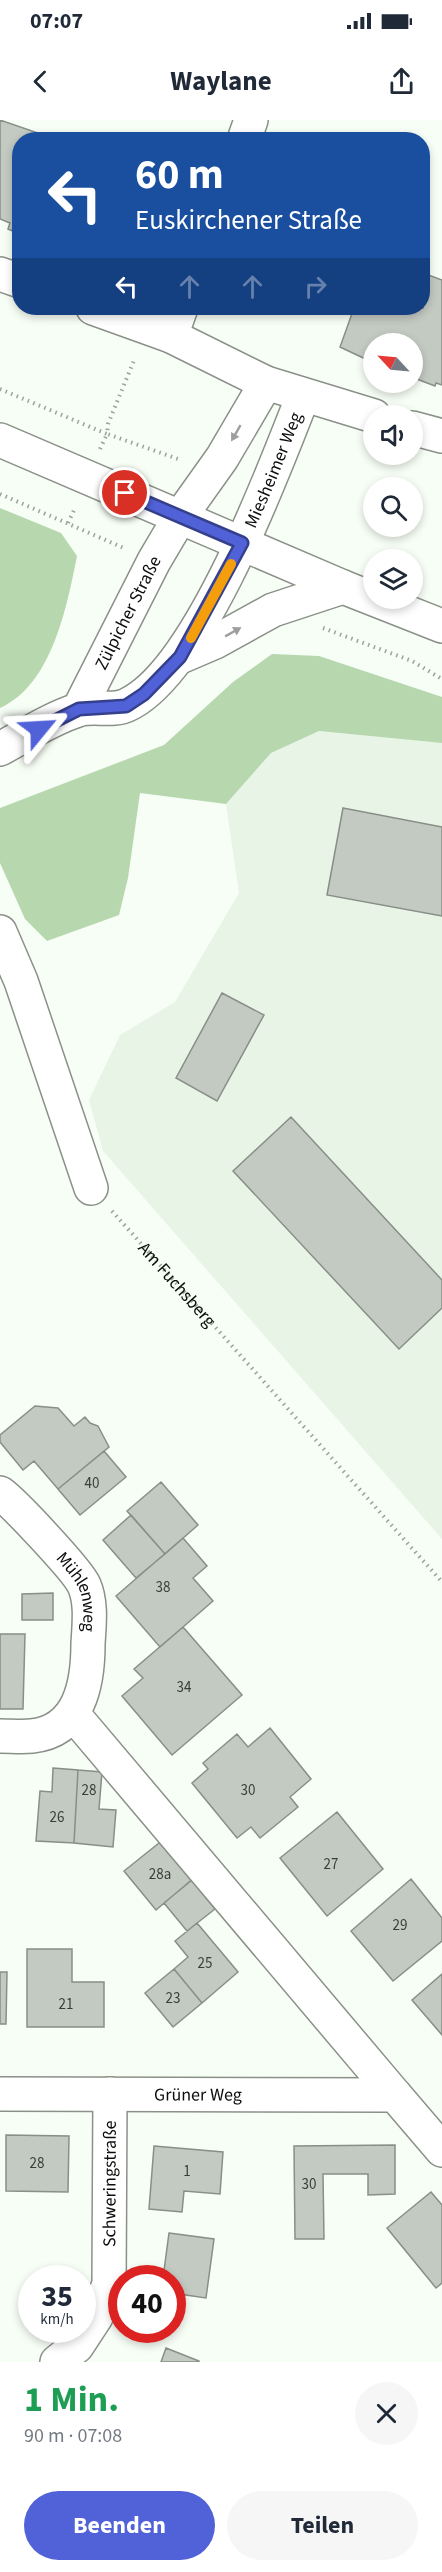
<!DOCTYPE html>
<html lang="de">
<head>
<meta charset="utf-8">
<style>
  body { margin:0; font-family:"Source Sans 3",sans-serif; background:#f6f6f7; color:#1f2937; height:100vh; display:flex; flex-direction:column; font-size:22px; white-space:nowrap }
  * { box-sizing:border-box; margin:0 }
  p { font-size:20px; color:#747a83 }
  .icon { flex:none; width:33px; height:33px; fill:none; stroke:currentColor; stroke-width:2; stroke-linecap:round; stroke-linejoin:round }
  .map { position:relative; height:2242px; overflow:hidden }
  .side { display:flex; flex-direction:column; background:#fff; flex:1 }
  .side>* { flex:none }
  .guide { position:absolute; left:12px; top:12px; width:418px; height:183px; border-radius:24px; box-shadow:0 3px 9px #0003; background:#1a4fa0; color:#fff; overflow:hidden }
  .needle { width:39px; rotate:296deg }
  .controls { position:absolute; left:363px; top:213px; display:grid; gap:12px }
  .controls a { display:grid; place-items:center; width:60px; height:60px; border-radius:50%; background:#fff; box-shadow:0 3px 9px #0003; font-size:30px }
  .speed { position:absolute; left:18px; top:2145px; display:flex; gap:12px; font-size:30px; font-weight:700; text-align:center }
  .speed>* { display:grid; place-content:center; width:78px; height:78px; border-radius:50%; background:#fff; box-shadow:0 3px 9px #0003; line-height:1 }
  .speed small { font-size:15px; font-weight:400 }
  .speed .limit { border:9px solid #d22; background:#fff; color:#111 }
  .pin { position:absolute; display:grid; place-items:center; width:51px; height:51px; color:#fff; margin:-26px; border:3px solid #fff; border-radius:50%; box-shadow:0 2px 6px #0007 }
  .me { position:absolute; width:66px; margin:-33px; rotate:63deg; stroke-linejoin:round; filter:drop-shadow(0 0 4px #0008) }
  .turn { display:flex; align-items:center; gap:21px; height:126px; padding:0 24px; font-size:27px }
  .turn .icon { width:78px; height:78px; stroke-width:2.5 }
  .turn b { display:block; font-size:42px; line-height:51px }
  .lanes { display:flex; align-items:center; height:57px; padding:0 24px; background:#0003; justify-content:center; gap:30px; direction:ltr }
  .lanes .off { opacity:.35 }
  .round { display:grid; place-items:center; flex:none; width:63px; height:63px; border-radius:32px; background:#f6f6f7 }
  .summary { display:flex; align-items:center; justify-content:space-between; height:102px; padding:0 24px }
  h1 { font-size:36px; font-weight:700; line-height:45px; color:#1e9e55 }
  .button { display:flex; gap:12px; margin-top:auto; padding:12px 24px }
  .button a { flex:1; height:69px; border-radius:36px; background:#5162d8; color:#fff; font-size:24px; font-weight:700; line-height:69px; text-align:center }
  .button a+a { background:#f6f6f7; color:#1f2937 }
  .status { display:flex; justify-content:space-between; align-items:center; height:42px; padding:0 30px; background:#fff; direction:ltr }
  .status svg { height:16px; fill:currentColor }
  header { display:flex; justify-content:space-between; align-items:center; height:78px; padding:0 24px; background:#fff; font-size:27px; font-weight:700 }
  .map>svg:first-child { display:block }
  .built { fill:#e8f4e6 }
  .green { fill:#b7d7af }
  .building { fill:#c3cac2; stroke:#888f87; stroke-width:1.5 }
  .lines { fill:none; stroke-linecap:round; stroke-linejoin:round }
  .minor-casing { stroke:#8a9188; stroke-width:36 }
  .path { stroke:#9da29c; stroke-width:4; stroke-dasharray:1.5 4.5; stroke-linecap:butt }
  .minor { stroke:#fff; stroke-width:33 }
  .oneway { fill:#9e9f9d }
  .route-casing { stroke:#35408c; stroke-width:15 }
  .route { stroke:#5162d8; stroke-width:10 }
  .slow { stroke:#f59e0b; stroke-width:10 }
  .labels { text-anchor:middle; stroke-width:4.5; stroke-linejoin:round; paint-order:stroke }
  .number-label { font-size:15px; fill:#3a3d39 }
  .street-label { font-size:18px; fill:#0c0e0b; stroke:#f7fef5 }
</style>
</head>
<body>
<div class="status"><b>07:07</b><svg viewBox="0 0 49 12"><path d="M0 12V9h3v3zM5 12V6h3v6zM10 12V3h3v9zM15 12V0h3v12zM26 1h20v11H26zM47 4h2v5h-2z"/></svg></div>
<header><svg class="icon" aria-label="back" viewBox="0 0 24 24"><path d="M15 5l-7 7 7 7"/></svg>Waylane<svg class="icon" aria-label="share" viewBox="0 0 24 24"><path d="M12 15V3M7 8l5-5 5 5M5 13v7h14v-7"/></svg></header>
<div class="map">
<svg width="442" height="2242" viewBox="0 0 442 2242">
  <rect width="100%" height="100%" fill="#f7fef5"/>
  <path class="built" d="M319,611L442,623V1419L103,1031L89,980L120,915L175,882L239,773L226,684L271,633Z"/>
  <path class="green" d="M0,388L61,413L77,436C67,486 52,565 0,588Z
    M272,534L319,536L442,577V623L319,611L271,633L226,684L140,673L128,758L119,795L47,821L25,799L0,743V688L164,625L233,562Z"/>
  <path class="building" d="M0,0L58,20H20V114L8,109L10,103L0,99Z
    M423,153L442,160V265L436,263L435,266L414,258L416,251L412,250V224H374V243L340,227L354,188H423Z
    M343,688L442,707V796L327,775Z
    M222,873L264,895L217,981L176,958Z
    M291,997L442,1160V1188L399,1229L233,1051Z
    M35,1286L58,1288L74,1306L85,1297L90,1303L98,1306L109,1327L58,1369L34,1341L23,1350L0,1322V1315Z
    M104,1331L126,1357L80,1395L58,1369Z
    M161,1362L198,1405L165,1434L127,1391Z
    M131,1395L165,1434L136,1458L103,1420Z
    M183,1418L207,1446L193,1458L213,1481L160,1527L116,1476Z
    M53,1473V1500H22V1474Z
    M183,1507L242,1575L172,1635L122,1576L143,1558L134,1549Z
    M0,1514H25L23,1589H0Z
    M270,1608L311,1659L290,1677L298,1687L260,1718L251,1707L237,1718L192,1663L208,1649L203,1643L237,1614L248,1627Z
    M53,1648L78,1650L74,1723L36,1721L40,1671L52,1672Z
    M78,1650L102,1652L99,1689L116,1690L113,1727L74,1723Z
    M337,1692L383,1749L327,1796L280,1738Z
    M164,1719L195,1757L156,1790L124,1751Z
    M411,1759L442,1798V1821L393,1861L351,1811Z
    M192,1760L215,1789L187,1811L164,1783Z
    M197,1803L238,1852L202,1883L174,1849L188,1837L175,1821Z
    M27,1829H72V1862H104V1907H27Z
    M174,1849L202,1883L173,1907L145,1873Z
    M0,1852H7L6,1904H0Z
    M442,1854V1915L412,1880Z
    M6,2015L69,2016L68,2072L6,2071Z
    M395,2025V2074L368,2075V2054H323L324,2119H295L294,2026Z
    M154,2026L223,2032L220,2074L184,2071L182,2092L149,2089Z
    M431,2072L442,2085V2163L436,2168L387,2108Z
    M169,2113L214,2119L206,2178L172,2173V2158H163Z
    M166,2228L199,2241V2242H161Z"/>
  <g class="lines">
    <g class="minor-casing">
      <g id="minor">
        <path d="M244,20L251,0"/>
        <path d="M0,154L20,161"/>
        <path d="M93,188L171,216L266,263L374,296"/>
        <path d="M171,216L181,188"/>
        <path d="M412,308L442,316"/>
        <path d="M0,320L343,467L442,506"/>
        <path d="M180,537L215,522L273,490L343,467"/>
        <path id="s2" d="M79,589L154,441L180,397L222,338L266,263"/>
        <path id="s3" d="M0,629C24,616 52,598 78,590C93,585 113,592 127,585C199,552 274,350 303,276"/>
        <path d="M0,812L21,861L91,1068"/>
        <path id="s4" d="M0,1373C14,1383 77,1450 84,1465C92,1483 89,1505 88,1524C88,1563 80,1611 32,1616C22,1617 11,1616 0,1616"/>
        <path d="M73,1594L395,1975"/>
        <path id="s5" d="M0,1974L395,1975L442,2030"/>
        <path id="s6" d="M57,2242L77,2226L96,2197L109,2164L110,1974"/>
      </g>
    </g>
    <g class="path">
      <path d="M0,269L107,314L108,304L135,238"/>
      <path d="M100,329L107,314L181,340"/>
      <path d="M0,374L126,429"/>
      <path d="M68,403L75,388"/>
      <path d="M323,508L412,541L442,559"/>
      <path id="s1" d="M112,1091L442,1462"/>
    </g>
    <use href="#minor" class="minor"/>
  </g>
  <defs><path id="oneway-solid" d="M-6-.8H1V-3.2L6.5 0L1 3.2V.8H-6Z" transform="scale(1.5)"/></defs>
  <g class="oneway">
    <use href="#oneway-solid" transform="translate(236 313) rotate(120)"/>
    <use href="#oneway-solid" transform="translate(233 512) rotate(-29)"/>
  </g>
  <g class="lines">
    <g class="route-casing">
      <path id="route" d="M39,609L79,589L126,586L144,574L180,537L242,423L125,373"/>
    </g>
    <use href="#route" class="route"/>
    <path class="slow" d="M191,518L231,444"/>
  </g>
  <g class="labels">
    <g class="number-label">
      <text x="92" y="1368">40</text>
      <text x="163" y="1472">38</text>
      <text x="184" y="1572">34</text>
      <text x="89" y="1675">28</text>
      <text x="248" y="1675">30</text>
      <text x="57" y="1702">26</text>
      <text x="331" y="1749">27</text>
      <text x="160" y="1759">28a</text>
      <text x="400" y="1810">29</text>
      <text x="205" y="1848">25</text>
      <text x="173" y="1883">23</text>
      <text x="66" y="1889">21</text>
      <text x="37" y="2048">28</text>
      <text x="187" y="2056">1</text>
      <text x="309" y="2069">30</text>
    </g>
    <g class="street-label">
      <text dy="6" stroke="none"><textPath href="#s3" startOffset="418">Miesheimer Weg</textPath></text>
      <text dy="6" stroke="none"><textPath href="#s2" startOffset="108">Zülpicher Straße</textPath></text>
      <text dy="6" stroke="none"><textPath href="#s1" startOffset="98">Am Fuchsberg</textPath></text>
      <text dy="6" stroke="none"><textPath href="#s4" startOffset="129">Mühlenweg</textPath></text>
      <text dy="6" stroke="none"><textPath href="#s5" startOffset="198">Grüner Weg</textPath></text>
      <text dy="6" stroke="none"><textPath href="#s6" startOffset="196">Schweringstraße</textPath></text>
    </g>
  </g>
</svg>
<div class="controls">
<a><svg class="needle" viewBox="-14 -14 28 28"><path d="M0-13l5 13h-10z" fill="#e53935"/><path d="M0 13l5-13h-10z" fill="#747a83"/></svg></a>
<a><svg class="icon" aria-label="sound" viewBox="0 0 24 24"><path d="M4 9h4l5-4v14l-5-4H4zM17 9q2 3 0 6"/></svg></a>
<a><svg class="icon" aria-label="search" viewBox="0 0 24 24"><circle cx="10" cy="10" r="6"/><path d="M15 15l6 6"/></svg></a>
<a><svg class="icon" aria-label="layers" viewBox="0 0 24 24"><path d="M12 4l9 5-9 5-9-5zM3 14l9 5 9-5"/></svg></a>
</div>
<div class="speed"><div>35<small>km/h</small></div><div class="limit">40</div></div>
<div class="pin" style="left:125px;top:373px;background:#d93025"><svg class="icon" aria-label="arrive" viewBox="0 0 24 24"><path d="M6 21V4h12l-3 4 3 4H6"/></svg></div>
<svg class="me" style="left:39px;top:609px" viewBox="-20 -20 40 40"><path d="M0-17L14 15 0 8-14 15z" fill="#5162d8" stroke="#fff" stroke-width="4"/></svg>
<div class="guide">
<div class="turn"><svg class="icon" aria-label="left" viewBox="0 0 24 24"><path d="M17 20v-9H6M10 6l-5 5 5 5"/></svg><div><b>60 m</b>Euskirchener Straße</div></div>
<div class="lanes"><svg class="icon" aria-label="left" viewBox="0 0 24 24"><path d="M17 20v-9H6M10 6l-5 5 5 5"/></svg><svg class="icon off" aria-label="ahead" viewBox="0 0 24 24"><path d="M12 20V5M6 11l6-6 6 6"/></svg><svg class="icon off" aria-label="ahead" viewBox="0 0 24 24"><path d="M12 20V5M6 11l6-6 6 6"/></svg><svg class="icon off" aria-label="right" viewBox="0 0 24 24"><path d="M7 20v-9h11M14 6l5 5-5 5"/></svg></div>
</div>
</div>
<section class="side">
<div class="summary"><div><h1>1 Min.</h1><p>90 m · 07:08</p></div><a class="round"><svg class="icon" aria-label="close" viewBox="0 0 24 24"><path d="M6 6l12 12M18 6L6 18"/></svg></a></div>
<div class="button"><a>Beenden</a><a>Teilen</a></div>
</section>
</body>
</html>
